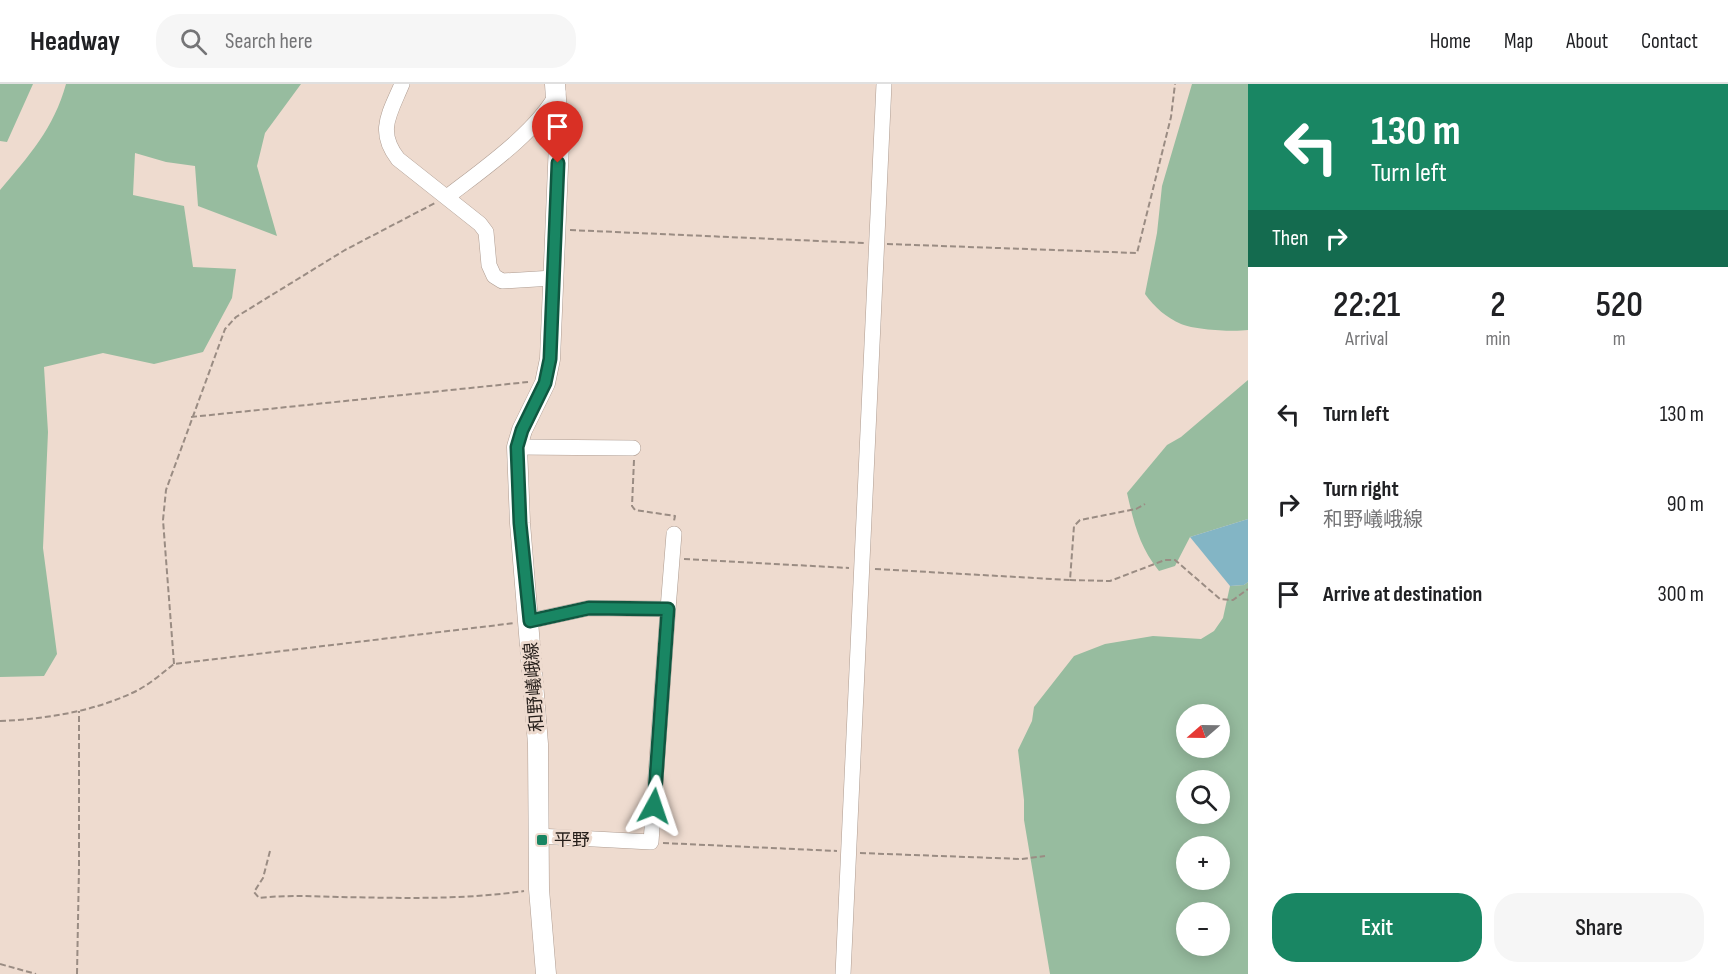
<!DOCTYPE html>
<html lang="en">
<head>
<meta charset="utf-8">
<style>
  body { margin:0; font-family:"Sofia Sans Condensed","Noto Sans JP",sans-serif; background:#f6f6f6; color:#202124; height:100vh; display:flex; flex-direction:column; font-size:22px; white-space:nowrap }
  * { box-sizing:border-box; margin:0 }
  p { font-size:20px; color:#757577 }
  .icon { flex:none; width:33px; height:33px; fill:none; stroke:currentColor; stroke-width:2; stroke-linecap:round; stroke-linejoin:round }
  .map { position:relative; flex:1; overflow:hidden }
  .panel { display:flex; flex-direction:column; background:#fff; width:480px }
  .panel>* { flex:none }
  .top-card { background:#198663; color:#fff; overflow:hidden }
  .needle { width:39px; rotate:250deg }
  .buttons { position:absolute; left:1176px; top:620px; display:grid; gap:12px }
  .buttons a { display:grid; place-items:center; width:54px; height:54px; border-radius:50%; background:#fff; box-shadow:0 3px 15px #0003; font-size:30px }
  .pin { position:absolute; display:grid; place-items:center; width:51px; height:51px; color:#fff; margin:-62px -26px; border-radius:50% 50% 50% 0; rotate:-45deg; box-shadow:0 0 6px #0007 }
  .pin .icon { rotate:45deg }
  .me { position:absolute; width:66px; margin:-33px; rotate:5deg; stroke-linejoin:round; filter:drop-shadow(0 0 4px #0008) }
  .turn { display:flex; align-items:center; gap:21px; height:126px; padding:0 24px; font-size:27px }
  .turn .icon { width:78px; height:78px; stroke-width:2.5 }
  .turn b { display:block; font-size:42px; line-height:51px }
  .then { display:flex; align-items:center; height:57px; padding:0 24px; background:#0003; gap:12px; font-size:22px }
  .eta { display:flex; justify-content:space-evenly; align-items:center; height:102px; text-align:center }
  .eta b { font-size:36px; font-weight:600; line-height:42px }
  .cta { display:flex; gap:12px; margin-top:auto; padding:12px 24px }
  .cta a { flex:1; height:69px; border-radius:24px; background:#198663; color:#fff; font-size:24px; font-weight:600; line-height:69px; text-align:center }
  .cta a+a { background:#f6f6f6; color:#202124 }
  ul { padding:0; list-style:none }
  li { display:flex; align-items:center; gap:18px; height:90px; padding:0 24px }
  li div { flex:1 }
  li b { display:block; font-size:22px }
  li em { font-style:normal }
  header { display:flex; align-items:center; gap:36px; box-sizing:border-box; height:84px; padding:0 30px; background:#fff; border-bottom:2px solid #e0e0e0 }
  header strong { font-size:28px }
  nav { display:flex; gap:33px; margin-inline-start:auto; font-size:21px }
  .search { width:420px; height:54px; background:#f6f6f6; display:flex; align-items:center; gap:15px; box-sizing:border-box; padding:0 21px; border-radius:24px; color:#757577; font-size:22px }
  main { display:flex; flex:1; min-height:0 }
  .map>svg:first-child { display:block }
  .forest { fill:#97bc9f; fill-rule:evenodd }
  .water { fill:#83b5c5 }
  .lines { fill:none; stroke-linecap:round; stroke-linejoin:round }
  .minor-casing { stroke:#ae9c91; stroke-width:16 }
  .major-casing { stroke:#ae9c91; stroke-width:21 }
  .path { stroke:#9a8c83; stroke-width:2; stroke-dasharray:6 3; stroke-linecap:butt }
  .minor { stroke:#fff; stroke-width:15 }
  .major { stroke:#fff; stroke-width:20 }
  .route-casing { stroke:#105740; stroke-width:15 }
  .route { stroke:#198663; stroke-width:10 }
  .poi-dot { fill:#198663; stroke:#eedbcf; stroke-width:2 }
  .labels { text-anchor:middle; stroke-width:6; stroke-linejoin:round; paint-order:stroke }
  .street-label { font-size:18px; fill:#241d19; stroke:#eedbcf }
  .poi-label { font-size:18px; fill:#241d19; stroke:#eedbcf; text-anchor:start }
</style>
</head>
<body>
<header>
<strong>Headway</strong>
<div class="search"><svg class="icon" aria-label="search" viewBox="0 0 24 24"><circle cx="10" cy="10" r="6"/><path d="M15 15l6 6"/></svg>Search here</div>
<nav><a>Home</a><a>Map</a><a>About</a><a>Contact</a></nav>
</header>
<main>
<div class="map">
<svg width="1248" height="890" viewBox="0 0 1248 890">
  <rect width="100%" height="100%" fill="#eedbcf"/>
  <path class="forest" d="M0,0H33L7,58L0,57Z
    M66,0H301L265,49L257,82L277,152L198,122L195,82L166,78L135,69L133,111L184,122L193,183L236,185L232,214L203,268L154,280L103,269L44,283L48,348L43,464L57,570L44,592L0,593V106C29,72 54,44 66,0Z
    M1192,0H1248V246C1233,248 1195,246 1181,240C1167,234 1154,223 1145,210L1157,149L1162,102Z
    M1248,296V435L1190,453L1175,482L1159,487C1139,462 1134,439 1127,409L1167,361L1181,353Z
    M1248,498V890H1050L1024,736V716L1018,666L1032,637L1034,623L1074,572L1105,560L1153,552L1201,555L1214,547L1223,534L1230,502L1244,501ZM1186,630H1220V663H1186ZM1186,696H1220V729H1186ZM1186,762H1220V795H1186ZM1186,828H1220V861H1186Z"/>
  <path class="water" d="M1248,435V498L1244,501L1230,502L1190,453Z"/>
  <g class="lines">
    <g class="minor-casing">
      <path id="minor" d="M402,0C390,29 376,47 398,75L480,140L486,148L489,181L494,192L502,197L553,194
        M447,113C482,86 537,48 558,8
        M517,363L633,364
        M529,537L589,524L668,525L674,450
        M538,752L651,758L668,525
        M843,890L884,0"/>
    </g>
    <g class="major-casing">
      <path id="major" d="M546,890L539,805L538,660L520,439L517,363L522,346L545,299L550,275L559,59L555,0"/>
    </g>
    <path class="path" d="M570,146L864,159
      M887,160L1137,169L1171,33L1175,0
      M191,333L528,298
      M634,376L632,422L635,426L675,432L674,437
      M684,475L849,484
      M875,485L1070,496L1074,442L1080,436L1136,425L1145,420
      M1070,496L1110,497L1165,476H1175L1220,515L1233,516L1248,505
      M174,580L163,436L166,406L225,245L236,233L345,166L435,119
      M0,637C45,635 91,628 132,609C148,602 161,590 174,580L515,539
      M663,759L837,767
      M270,767L263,794L254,808L259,814C286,811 311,812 338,813C399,814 463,816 524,807
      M860,769L1021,775L1045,772
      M0,880L36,890
      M77,890L79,783V627"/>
    <use href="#minor" class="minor"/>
    <use href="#major" class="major"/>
  </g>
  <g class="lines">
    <g class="route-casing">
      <path id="route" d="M558,79L550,275L545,299L522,346L517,363L520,439L530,537L589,524L668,525L654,722"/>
    </g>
    <use href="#route" class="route"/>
  </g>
  <rect class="poi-dot" x="536" y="750" width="12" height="12" rx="3"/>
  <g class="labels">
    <g class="street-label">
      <text transform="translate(534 603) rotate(-94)" y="6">和野嶬峨線</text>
    </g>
    <g class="poi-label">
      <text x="554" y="762">平野</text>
    </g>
  </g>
</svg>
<div class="buttons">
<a><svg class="needle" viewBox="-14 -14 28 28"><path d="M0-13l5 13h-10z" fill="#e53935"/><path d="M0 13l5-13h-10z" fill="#757577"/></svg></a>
<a><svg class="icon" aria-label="search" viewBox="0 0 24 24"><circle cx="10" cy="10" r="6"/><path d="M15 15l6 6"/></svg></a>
<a>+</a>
<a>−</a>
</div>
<div class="pin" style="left:558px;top:79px;background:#d93025"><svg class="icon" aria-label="arrive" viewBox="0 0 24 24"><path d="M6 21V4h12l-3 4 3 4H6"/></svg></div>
<svg class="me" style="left:654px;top:722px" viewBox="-20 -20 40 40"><path d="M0-17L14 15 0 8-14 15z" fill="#198663" stroke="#fff" stroke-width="4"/></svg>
</div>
<section class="panel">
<div class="top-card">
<div class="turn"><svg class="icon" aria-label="left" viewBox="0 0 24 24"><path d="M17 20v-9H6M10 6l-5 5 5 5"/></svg><div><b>130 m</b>Turn left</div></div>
<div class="then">Then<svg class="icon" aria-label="right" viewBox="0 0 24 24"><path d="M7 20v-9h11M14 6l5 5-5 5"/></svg></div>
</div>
<div class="eta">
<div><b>22:21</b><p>Arrival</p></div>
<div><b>2</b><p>min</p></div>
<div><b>520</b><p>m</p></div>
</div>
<ul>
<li><svg class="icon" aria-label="left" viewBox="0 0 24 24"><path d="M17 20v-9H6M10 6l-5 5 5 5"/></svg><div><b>Turn left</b></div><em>130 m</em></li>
<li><svg class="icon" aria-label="right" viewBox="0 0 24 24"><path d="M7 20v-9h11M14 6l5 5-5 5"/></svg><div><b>Turn right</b><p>和野嶬峨線</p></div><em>90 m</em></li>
<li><svg class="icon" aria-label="arrive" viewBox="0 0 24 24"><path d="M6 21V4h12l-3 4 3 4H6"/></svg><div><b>Arrive at destination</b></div><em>300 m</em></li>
</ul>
<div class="cta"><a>Exit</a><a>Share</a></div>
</section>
</main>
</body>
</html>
